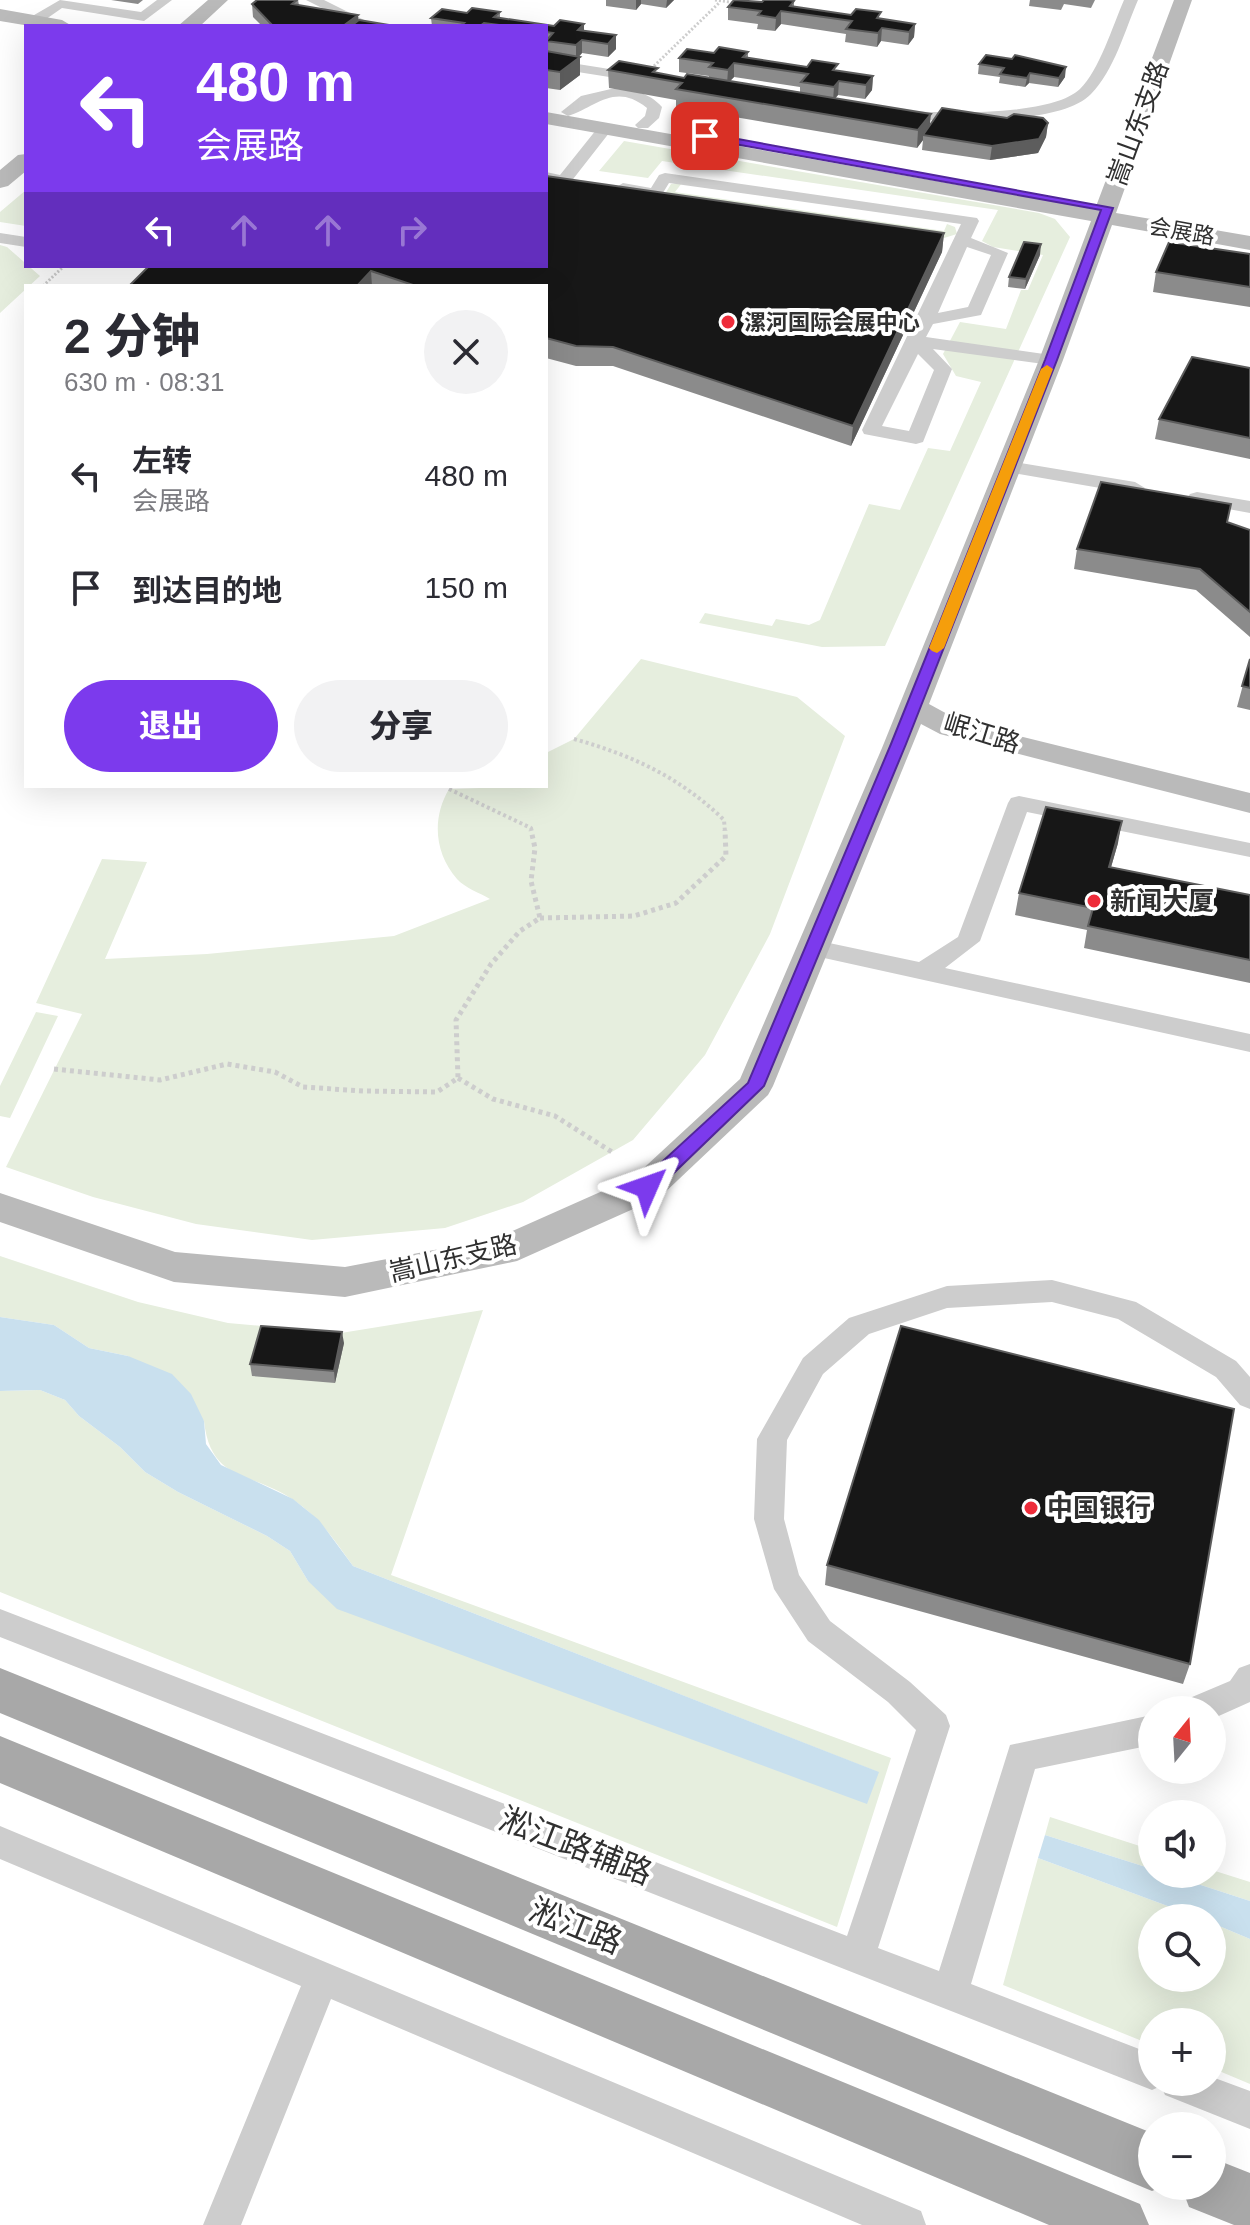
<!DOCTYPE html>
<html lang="zh">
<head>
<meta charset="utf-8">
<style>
  body { margin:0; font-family:Arial,"Noto Sans SC",sans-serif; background:#f2f2f3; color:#2b2b33; height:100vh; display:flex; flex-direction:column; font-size:30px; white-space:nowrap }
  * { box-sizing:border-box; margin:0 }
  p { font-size:26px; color:#7c7c81 }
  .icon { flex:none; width:44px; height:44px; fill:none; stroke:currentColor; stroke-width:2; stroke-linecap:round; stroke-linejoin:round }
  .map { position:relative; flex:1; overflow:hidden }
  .drawer { position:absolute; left:24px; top:284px; width:524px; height:504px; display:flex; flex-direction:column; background:#fff; border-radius:0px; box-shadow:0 8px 32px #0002 }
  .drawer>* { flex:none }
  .banner { position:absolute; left:24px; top:24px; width:524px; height:244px; border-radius:0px; box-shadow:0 8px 32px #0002; background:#7c3aed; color:#fff; overflow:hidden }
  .needle { width:52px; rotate:18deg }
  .tools { position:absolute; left:1138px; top:1696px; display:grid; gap:16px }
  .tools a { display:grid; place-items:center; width:88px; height:88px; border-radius:50%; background:#fff; box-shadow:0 8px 32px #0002; font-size:40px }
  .pin { position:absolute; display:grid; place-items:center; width:68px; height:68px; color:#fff; margin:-34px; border-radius:16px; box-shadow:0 4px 12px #0006 }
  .me { position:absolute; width:88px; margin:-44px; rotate:47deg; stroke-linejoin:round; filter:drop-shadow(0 0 6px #0008) }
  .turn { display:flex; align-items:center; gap:28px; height:168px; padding:0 40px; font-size:36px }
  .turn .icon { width:104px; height:104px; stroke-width:2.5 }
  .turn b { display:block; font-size:56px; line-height:68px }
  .lanes { display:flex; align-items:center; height:76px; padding:0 40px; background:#0003; justify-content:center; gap:40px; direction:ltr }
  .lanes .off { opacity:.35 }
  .round { display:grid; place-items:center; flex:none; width:84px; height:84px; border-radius:42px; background:#f2f2f3 }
  .summary { display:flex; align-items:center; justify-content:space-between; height:136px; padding:0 40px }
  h1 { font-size:48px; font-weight:800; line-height:60px }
  .action { display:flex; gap:16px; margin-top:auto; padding:16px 40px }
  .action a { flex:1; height:92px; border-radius:48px; background:#7c3aed; color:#fff; font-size:32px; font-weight:800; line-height:92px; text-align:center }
  .action a+a { background:#f2f2f3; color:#2b2b33 }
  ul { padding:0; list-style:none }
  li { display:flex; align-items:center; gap:24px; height:112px; padding:0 40px }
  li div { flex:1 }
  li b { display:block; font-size:30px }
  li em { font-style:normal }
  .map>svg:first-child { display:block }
  .green { fill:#e6eede }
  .water { fill:#c9e0ee }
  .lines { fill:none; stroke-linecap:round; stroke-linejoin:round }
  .path-far2 { stroke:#cdcdcd; stroke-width:3; stroke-dasharray:2 2; stroke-linecap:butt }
  .path-far1 { stroke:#cdcdcd; stroke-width:4; stroke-dasharray:3 3; stroke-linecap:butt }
  .path { stroke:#cdcdcd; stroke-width:5; stroke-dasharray:4 4; stroke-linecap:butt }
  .street { fill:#cdcdcd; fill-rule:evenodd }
  .secondary { fill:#bababa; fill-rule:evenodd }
  .primary { fill:#a8a8a8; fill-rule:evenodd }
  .wall { fill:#8b8b8b; fill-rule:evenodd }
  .shaded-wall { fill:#5d5d5d }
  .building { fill:#171717; stroke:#5d5d5d; stroke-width:2 }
  .route { fill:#7c3aed; stroke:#51269a; stroke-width:2 }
  .slow { fill:#f59e0b }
  .poi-dot { fill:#ee2c3a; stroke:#fff; stroke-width:3 }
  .labels { text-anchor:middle; stroke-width:8; stroke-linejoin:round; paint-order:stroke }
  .far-street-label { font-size:22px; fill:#303030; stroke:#fff }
  .far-poi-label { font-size:22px; font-weight:bold; fill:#303030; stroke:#fff; text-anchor:start }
  .street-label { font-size:26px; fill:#303030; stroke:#fff }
  .poi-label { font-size:26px; font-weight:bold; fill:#303030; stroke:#fff; text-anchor:start }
  .near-street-label { font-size:32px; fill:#303030; stroke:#fff }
</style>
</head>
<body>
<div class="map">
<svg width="1250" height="2225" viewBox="0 0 1250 2225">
  <rect width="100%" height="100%" fill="#fff"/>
  <path class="green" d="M624,141L1039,213L1055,219L1070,237L885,646L822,647L699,623L705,613L772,626L776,619L809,625L820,620L869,504L900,510L928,448L950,451L981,382L956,376L943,354L960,322L1006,329L1021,290H1028L1043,255L993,247L982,241L998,210L662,161L648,178L599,171Z
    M682,183L675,192L944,231L947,224L955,227L957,234L944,238L911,234L665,194L671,184Z
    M26,190V226L0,222V212Z
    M0,245L7,247L40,276L0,313Z
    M641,659L797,697L845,736L770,934L705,1055L633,1140L523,1202L445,1228L312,1240L196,1224L93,1197L6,1167L82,1014L36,1003L102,859L147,862L105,959L207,954L394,936L490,899C480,893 465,888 457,879C434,852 432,818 449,789L546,786V753L574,739Z
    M36,1012L58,1016L10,1118L0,1116V1086Z
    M0,1256L138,1302L228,1323L341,1333L483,1310L391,1575L891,1758L837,1927L0,1592V1391L40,1390L65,1400L79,1416L120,1447L145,1472L178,1492L267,1536L290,1551L308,1581L878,1772L353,1566C336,1542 320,1518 295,1501C253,1471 211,1484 204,1421L128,1356L89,1348L54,1325L0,1317Z
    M1050,1817L1152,1850V1869L1045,1835Z
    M1038,1858L1200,1918H1152V1978H1212V1923L1250,1939V2084L1212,2068V2022H1152V2045L1003,1985Z
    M1212,1870L1250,1882V1901L1167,1874H1212Z"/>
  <path class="water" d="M0,1317L54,1325L89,1348L128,1356L172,1374L191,1394L204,1421L206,1444L221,1465L293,1499L319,1520L353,1566L879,1772L867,1804L337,1609L308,1581L290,1551L267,1536L178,1492L145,1472L120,1447L79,1416L65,1400L40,1390L0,1391Z
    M1045,1835L1152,1869V1874H1167L1250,1901V1939L1212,1923V1918H1200L1038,1858Z"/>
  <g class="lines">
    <path class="path-far2" d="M715,0L737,3
      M654,66L720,2
      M43,286L64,266"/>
    <path class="path-far1" d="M574,739C632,755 681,778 724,820L725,832
      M449,789L531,828L532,832"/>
    <path class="path" d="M540,918L634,916L676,903L726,856L725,830
      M54,1069L160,1080L227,1064L275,1072L303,1087L363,1091L437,1092L458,1078L456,1020L491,964L520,931L540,918L531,881L535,848L531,830
      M458,1078L493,1099L555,1116L612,1152"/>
    <path class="street" d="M60,0L141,12L157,0H172L144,21L62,8L39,24H29V18Z
      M306,0H324L376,26H358Z
      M1124,0H1138C1125,30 1114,71 1091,94C1059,127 941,121 897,119L890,115L897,111C939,112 1049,118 1080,89C1099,71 1113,25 1124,0Z
      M546,59L641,74L648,78L641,82L546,67Z
      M611,89C631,89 649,92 662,107L659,118L648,128H638L635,125L645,116L647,108C615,82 596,107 568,116L561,112L581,96Z
      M605,123L613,128L570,183L546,182V172L560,175L600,125Z
      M665,173L977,218L979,221L971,238L1008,253L981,315L933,324L926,337L1051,355L1060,360L1051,365L933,349L952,369L923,442L916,444L864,434L862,430L961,224L669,183L661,196C648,199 625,196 615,188L623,183L651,188L659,175ZM967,247L991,255L968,307L938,313ZM918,354L934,370L909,431L882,426Z
      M0,233L26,237V247L0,243Z
      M1008,461L1135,482L1145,488L1135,494L1001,471L999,467L1001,463Z
      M1197,492L1250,501V513L1190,502L1187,498L1190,494Z
      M1019,796L1250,843V857L1027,812L980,941L945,968L1250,1034V1052L806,954L803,948L806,942L815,940L919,962L958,937L1008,803L1011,798Z
      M1052,1280L1136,1302L1236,1361L1250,1377V1409L1240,1405L1216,1377L1118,1319L1052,1302L947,1308L869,1334L823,1374L787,1440L784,1519L799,1575L830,1621L910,1682L946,1715L950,1726L878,1948L939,1971L1010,1745L1152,1715V1745L1035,1769L971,1984L1152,2054V2082H1212V2077L1250,2091V2129L1165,2095L1161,2086L1152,2090L0,1637V1609L847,1936L916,1730L888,1702L808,1641L774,1589L754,1519L757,1439L803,1358L849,1318L947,1286Z
      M1250,1664V1702L1212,1719V1710H1181L1185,1700L1230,1681L1239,1668Z
      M0,1826L921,2211L926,2225H862L331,1999L241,2225H203L301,1986L0,1859Z"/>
    <path class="secondary" d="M208,0H228L200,26H178Z
      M1174,0H1192L1116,213L1250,236V250L1112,225L1063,360L929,704L962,722L1250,793V813L940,734L921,724L773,1086L768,1095L660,1197L517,1261L345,1297L174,1282L0,1222V1193L175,1252L345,1267L497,1238L634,1177L740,1079L882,748L1039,360L1091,221L546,124V112L1095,209Z
      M0,9L62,20L72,26H30L0,21Z
      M26,154V171L8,186L0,188V170L18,155Z"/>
    <path class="primary" d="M0,1668L1152,2133V2186H1164L1152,2191L0,1713Z
      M0,1736L1140,2204L1149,2225H1049L0,1783Z
      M1212,2158L1250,2173V2225H1234L1189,2207L1181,2186H1212Z"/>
  </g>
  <path class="wall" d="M111,0H143L138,4Z
    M298,0L299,5L358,20L395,26H262L253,17L252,4Z
    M606,0H674L666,8L641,4L636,10L606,6Z
    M1030,0H1095L1091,8L1064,4L1061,10L1029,6Z
    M794,1V7L915,24L914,37L908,45L881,41L877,47L845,42L846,34L781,24L775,31L757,29L758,24L728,20V7L762,2Z
    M500,12V18L584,31L616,49L608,57L582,53L579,57L580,75L560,90L546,88V26H432L431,18L467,13Z
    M748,52V58L873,76L872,90L865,99L838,95L835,98L929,127L1007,118L1048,123L1046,137L1038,153L990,160L922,150L923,140L917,148L676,107V100L609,88L608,70L658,73L684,78L709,77V76L679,72V58L714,53ZM734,77L800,87V92L730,81Z
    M979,64L1065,77L1058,87L1029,83L1025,87L999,83L1000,77L978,74Z
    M944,233L942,252L851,446L613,366H576L546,358V286H129Z
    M1250,254V307L1153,292L1156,272Z
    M1040,255L1025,289L1008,287L1009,277Z
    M1250,368V459L1155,439L1159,419Z
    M1227,522L1250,530V637L1196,590L1074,569L1077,549Z
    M1250,659V710L1237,707Z
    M1118,843L1111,867L1250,895V983L1084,948L1087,930L1015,915L1019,893Z
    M344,1343L335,1383L252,1376L250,1364Z
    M827,1565L1190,1664L1183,1684L825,1585Z"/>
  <path class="shaded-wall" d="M636,0H641V4L636,10Z
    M667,0H674L666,8Z
    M781,11V24L775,31L776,18Z
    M358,15L359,26H343Z
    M584,24V37L582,40V53L576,59V45L578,30Z
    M915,24L914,37L908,45L909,32Z
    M882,28L881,41L877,47L878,33Z
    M616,35V49L608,57V44Z
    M580,57V75L560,90V72Z
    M734,63V77L727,84L728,70Z
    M1066,67L1065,77L1058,87L1059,78Z
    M1030,73L1029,83L1025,87L1027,78Z
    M873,76L872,90L865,99L866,85Z
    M839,81L838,95L833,101L834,87Z
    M931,114L929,133L923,135V140L917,148L918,130Z
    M1048,123L1046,137L1038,153L990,160L992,146Z
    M944,233L942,252L851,446L853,426Z
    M1041,244L1040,255L1025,289L1026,279Z
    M371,271L372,286H357Z
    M1122,821L1118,843L1105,888L1109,867Z
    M342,1332L344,1343L335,1383L334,1371Z"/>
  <path class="building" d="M257,0H297L292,4L358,15L343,26H273L252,4Z
    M734,0L762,2L764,0H789L794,1L790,6L851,15L856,9L881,12L877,18L915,24L909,32L882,28L878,33L846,29L852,21L781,11L776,18L758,15L761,11L728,7Z
    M472,8L500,12L494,17L554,26L560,20L584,24L578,30L616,35L608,44L582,40L576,45L546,41L553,33L546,32V26H507L484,23L480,26H460L464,23L431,18L442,9L467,13Z
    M359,20L395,26H351Z
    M719,47L748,52L743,57L807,67L812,60L838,64L833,70L873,76L866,85L839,81L834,87L801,82L808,74L734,63L728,70L709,67L713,63L679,58L687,49L714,53Z
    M546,51L580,57L560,72L546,70Z
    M986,55L1012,59L1015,55L1066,67L1059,78L1030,73L1027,78L1000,74L1004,68L979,64Z
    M619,61L658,68L653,72L684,78L687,74L931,114L918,130L676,89L682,83L608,70Z
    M942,108L1007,118L1014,114L1043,118L1048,123L1039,139L992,146L923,135Z
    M546,176L944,233L853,426L613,347L576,346L546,338V286H416L371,271L357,286H129L149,266H546Z
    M1024,242L1041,244L1026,279L1009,277Z
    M1169,242L1250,254V287L1156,272Z
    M1192,357L1250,368V438L1159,419Z
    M1101,482L1231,504L1227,522L1250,530V612L1200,569L1077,549Z
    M1250,659V688L1242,686Z
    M1046,807L1122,821L1109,867L1250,895V960L1088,926L1093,908L1019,893Z
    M261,1326L342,1332L334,1371L250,1364Z
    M901,1326L1234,1409L1190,1664L827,1565Z"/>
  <path class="route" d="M705,133L1113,208L1057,360L906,744L764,1086L654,1192L647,1194L638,1187L640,1182L748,1083L891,744L1045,360L1101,210L701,138L700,136Z"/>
  <path class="slow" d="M1047,365L1053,369L944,648L937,653L932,651L929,648L1041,369Z"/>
  <g class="poi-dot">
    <circle cx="728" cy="322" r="8"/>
    <circle cx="1094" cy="901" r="8"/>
    <circle cx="1031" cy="1508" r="8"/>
  </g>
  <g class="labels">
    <g class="far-street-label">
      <text transform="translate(1182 231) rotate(10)" y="8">会展路</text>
    </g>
    <g class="far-poi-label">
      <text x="744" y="330">漯河国际会展中心</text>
    </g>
    <g class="street-label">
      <text transform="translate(1138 123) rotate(-70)" y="9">嵩山东支路</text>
      <text transform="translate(982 733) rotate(17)" y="9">岷江路</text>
      <text transform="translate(453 1258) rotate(-13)" y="9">嵩山东支路</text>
    </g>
    <g class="poi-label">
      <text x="1110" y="910">新闻大厦</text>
      <text x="1047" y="1517">中国银行</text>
    </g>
    <g class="near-street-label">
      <text transform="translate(576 1846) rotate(21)" y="11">淞江路辅路</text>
      <text transform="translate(576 1926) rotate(22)" y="11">淞江路</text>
    </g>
  </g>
</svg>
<div class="tools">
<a><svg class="needle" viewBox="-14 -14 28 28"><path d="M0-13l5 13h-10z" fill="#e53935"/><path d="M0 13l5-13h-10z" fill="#7c7c81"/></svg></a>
<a><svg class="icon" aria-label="sound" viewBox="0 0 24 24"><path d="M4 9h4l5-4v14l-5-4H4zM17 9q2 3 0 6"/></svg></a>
<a><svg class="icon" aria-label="search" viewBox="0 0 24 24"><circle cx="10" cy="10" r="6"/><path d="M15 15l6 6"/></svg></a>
<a>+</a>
<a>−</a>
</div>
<div class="pin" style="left:705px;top:136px;background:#d93025"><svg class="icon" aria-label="arrive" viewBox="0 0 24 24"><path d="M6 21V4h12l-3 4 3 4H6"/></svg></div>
<svg class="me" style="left:647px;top:1187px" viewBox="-20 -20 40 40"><path d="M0-17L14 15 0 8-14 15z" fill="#7c3aed" stroke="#fff" stroke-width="4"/></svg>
<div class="banner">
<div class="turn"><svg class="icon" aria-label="left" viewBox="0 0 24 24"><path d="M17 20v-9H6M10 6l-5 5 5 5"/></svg><div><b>480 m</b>会展路</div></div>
<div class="lanes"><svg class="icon" aria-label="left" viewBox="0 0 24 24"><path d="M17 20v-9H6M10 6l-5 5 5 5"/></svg><svg class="icon off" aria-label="ahead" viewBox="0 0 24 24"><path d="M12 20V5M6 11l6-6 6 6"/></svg><svg class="icon off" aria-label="ahead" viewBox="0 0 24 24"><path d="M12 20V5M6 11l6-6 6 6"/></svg><svg class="icon off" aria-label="right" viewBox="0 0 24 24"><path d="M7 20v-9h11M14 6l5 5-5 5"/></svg></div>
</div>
<section class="drawer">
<div class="summary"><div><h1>2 分钟</h1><p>630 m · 08:31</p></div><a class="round"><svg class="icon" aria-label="close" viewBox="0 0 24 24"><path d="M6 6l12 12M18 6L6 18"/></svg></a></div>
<ul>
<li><svg class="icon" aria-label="left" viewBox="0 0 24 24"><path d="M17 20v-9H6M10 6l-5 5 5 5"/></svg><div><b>左转</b><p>会展路</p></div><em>480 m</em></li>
<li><svg class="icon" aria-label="arrive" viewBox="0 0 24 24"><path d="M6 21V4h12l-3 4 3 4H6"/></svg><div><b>到达目的地</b></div><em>150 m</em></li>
</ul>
<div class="action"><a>退出</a><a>分享</a></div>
</section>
</div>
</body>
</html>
